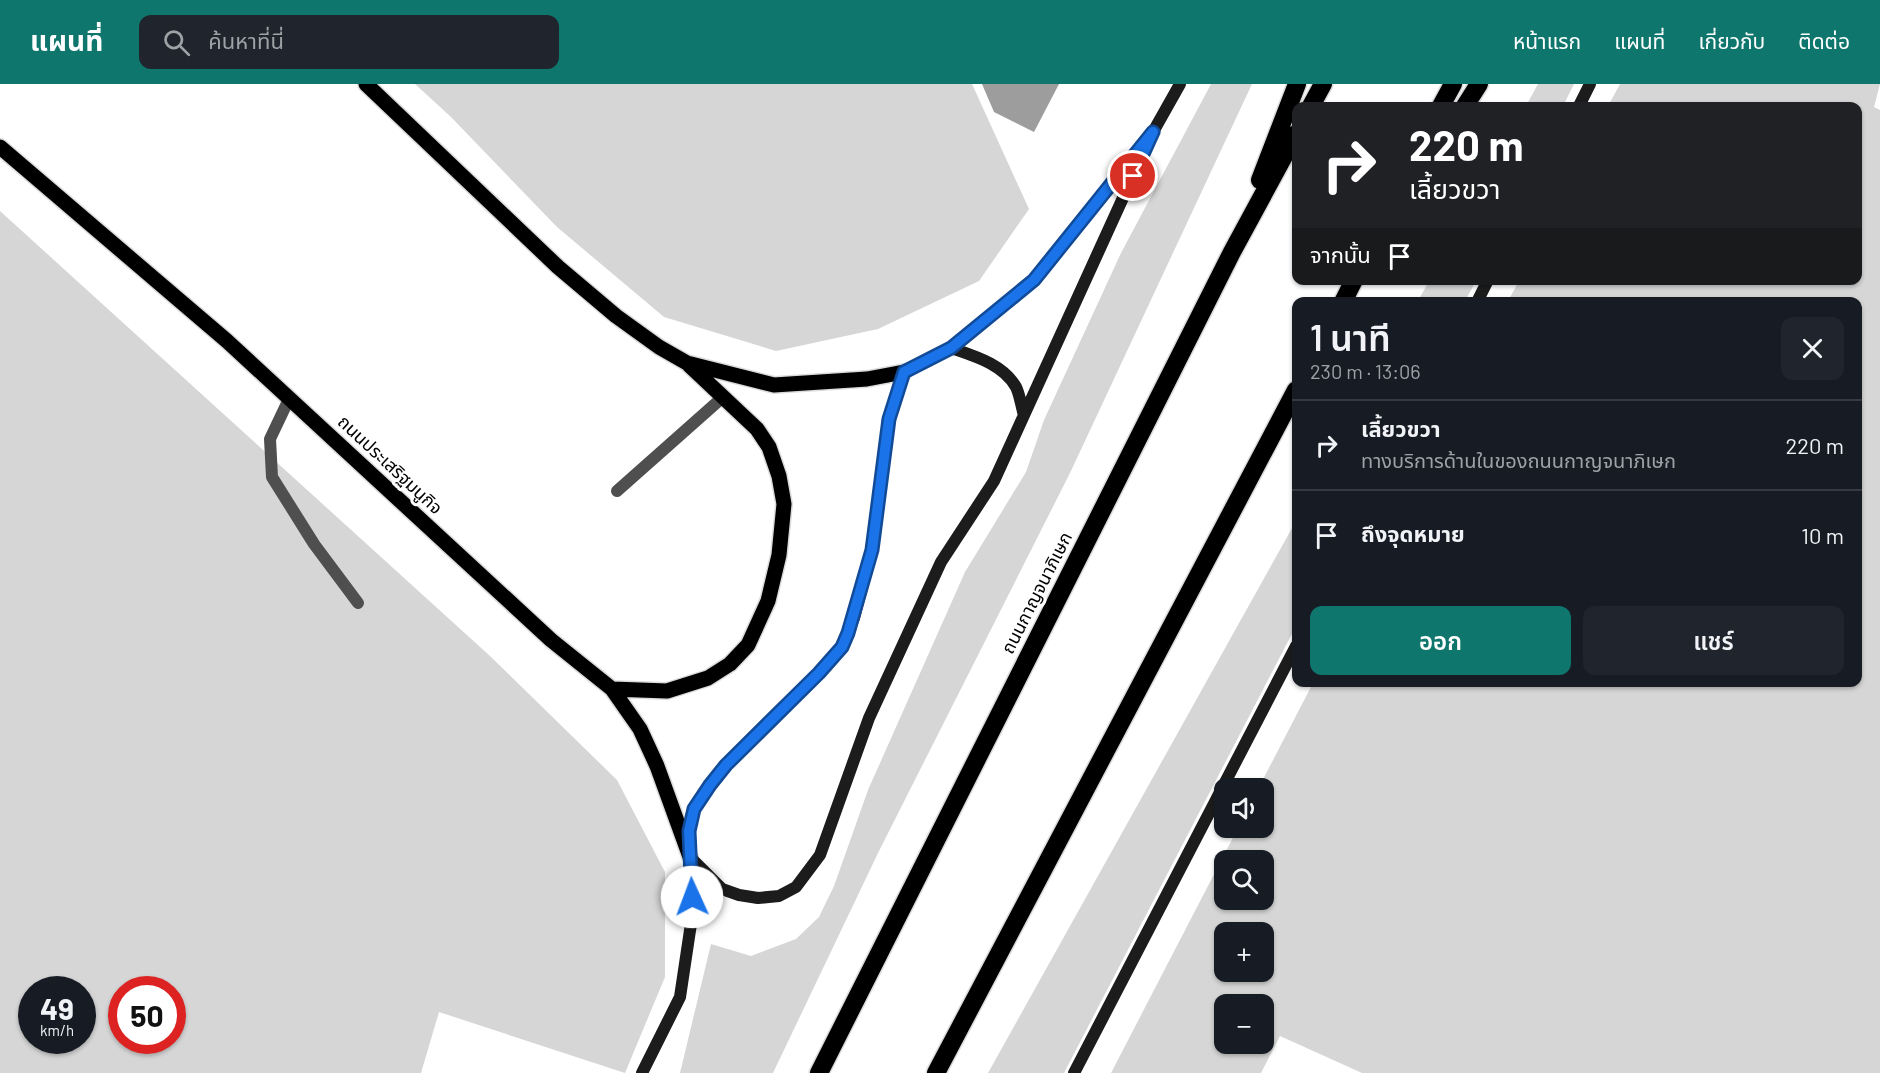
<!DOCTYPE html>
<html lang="th">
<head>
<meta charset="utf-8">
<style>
  body { margin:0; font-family:Barlow,"Noto Sans Thai",sans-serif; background:#20242c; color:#f1f3f6; height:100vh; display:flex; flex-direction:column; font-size:22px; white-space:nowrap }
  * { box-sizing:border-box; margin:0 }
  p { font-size:20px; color:#9ea1a6 }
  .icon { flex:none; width:33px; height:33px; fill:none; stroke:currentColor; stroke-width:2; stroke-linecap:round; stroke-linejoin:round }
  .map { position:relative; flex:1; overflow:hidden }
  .details { position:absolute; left:1292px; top:213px; width:570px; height:390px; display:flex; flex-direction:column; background:#171b24; border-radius:12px; box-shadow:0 2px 4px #0004 }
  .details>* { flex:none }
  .top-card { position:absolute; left:1292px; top:18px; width:570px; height:183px; border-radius:12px; box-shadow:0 2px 4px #0004; background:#202124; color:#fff; overflow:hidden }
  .buttons { position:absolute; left:1214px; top:694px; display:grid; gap:12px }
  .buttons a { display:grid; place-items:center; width:60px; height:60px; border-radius:12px; background:#171b24; box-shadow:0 2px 4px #0004; font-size:30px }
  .speed { position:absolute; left:18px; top:892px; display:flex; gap:12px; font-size:30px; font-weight:700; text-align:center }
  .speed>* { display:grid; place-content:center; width:78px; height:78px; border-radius:50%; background:#171b24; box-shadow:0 2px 4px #0004; line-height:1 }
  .speed small { font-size:15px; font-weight:400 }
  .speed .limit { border:9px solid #d22; background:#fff; color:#111 }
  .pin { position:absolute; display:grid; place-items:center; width:51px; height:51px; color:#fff; margin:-26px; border:3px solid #fff; border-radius:50%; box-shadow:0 2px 6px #0007 }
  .me { position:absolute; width:66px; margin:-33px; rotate:358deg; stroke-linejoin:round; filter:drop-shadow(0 0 4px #0008) }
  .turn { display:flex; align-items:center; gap:21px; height:126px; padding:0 18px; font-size:27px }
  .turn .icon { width:78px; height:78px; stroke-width:2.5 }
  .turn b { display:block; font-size:42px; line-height:51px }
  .then { display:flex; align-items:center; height:57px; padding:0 18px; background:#0003; gap:12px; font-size:22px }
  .round { display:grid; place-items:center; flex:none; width:63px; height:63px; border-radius:12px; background:#20242c }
  .overview { display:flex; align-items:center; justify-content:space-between; height:102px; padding:0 18px }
  h1 { font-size:36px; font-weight:600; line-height:45px }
  .action { display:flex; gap:12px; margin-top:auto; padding:12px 18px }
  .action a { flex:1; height:69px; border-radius:12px; background:#0f766e; color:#fff; font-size:24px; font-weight:600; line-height:69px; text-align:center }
  .action a+a { background:#20242c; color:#f1f3f6 }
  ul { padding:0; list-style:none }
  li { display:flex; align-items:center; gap:18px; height:90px; padding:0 18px; border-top:2px solid #363941 }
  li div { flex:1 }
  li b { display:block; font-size:22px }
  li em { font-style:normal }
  header { display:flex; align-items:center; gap:36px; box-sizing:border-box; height:84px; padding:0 30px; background:#0f766e; color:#fff }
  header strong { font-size:28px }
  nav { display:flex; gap:33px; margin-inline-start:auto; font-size:21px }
  .search { width:420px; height:54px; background:#20242c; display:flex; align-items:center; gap:15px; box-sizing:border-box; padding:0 21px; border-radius:12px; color:#9ea1a6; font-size:22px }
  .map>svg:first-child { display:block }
  .green { fill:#d6d6d6; fill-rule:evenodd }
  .water { fill:#9d9d9d }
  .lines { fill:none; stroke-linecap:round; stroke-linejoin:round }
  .primary-casing { stroke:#dbdbdb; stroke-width:18 }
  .motorway-casing { stroke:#dbdbdb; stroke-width:21 }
  .service { stroke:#4f4f4f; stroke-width:12 }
  .secondary { stroke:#1c1c1c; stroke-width:12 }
  .primary { stroke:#000; stroke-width:15 }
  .motorway { stroke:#000; stroke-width:18 }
  .route-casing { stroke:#114b97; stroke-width:15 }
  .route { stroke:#1a73e8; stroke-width:10 }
  .labels { text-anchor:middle; stroke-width:6; stroke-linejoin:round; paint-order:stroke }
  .street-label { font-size:18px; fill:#000; stroke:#fff }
</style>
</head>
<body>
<header>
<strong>แผนที่</strong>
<div class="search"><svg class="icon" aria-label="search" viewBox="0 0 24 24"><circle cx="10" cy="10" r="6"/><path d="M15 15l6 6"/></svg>ค้นหาที่นี่</div>
<nav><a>หน้าแรก</a><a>แผนที่</a><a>เกี่ยวกับ</a><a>ติดต่อ</a></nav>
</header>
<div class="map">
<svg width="1880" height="989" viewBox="0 0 1880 989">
  <rect width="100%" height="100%" fill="#fff"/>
  <path class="green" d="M415,0H972L1029,125L979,197L878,245L776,267L664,233L557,143L451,33Z
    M1211,0H1252L1070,389L879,767L773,989H680L711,860L751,872L796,855L819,833L834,802L868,706L965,488L1026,388L1044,336L1121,169Z
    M1538,0H1574L1563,22H1526Z
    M1620,0H1880L1874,23L1880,26V989H1362L1280,952L1261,989H1111L1238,744H1263V705H1258L1313,599L1857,598V218L1508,217L1519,197L1857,196V22H1608ZM1224,777H1263V816H1224ZM1224,849H1263V888H1224ZM1224,921H1263V960H1224Z
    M0,127L490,572L617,696L665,788V893L625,989L439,928L421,989H0ZM32,906H82V957H32ZM122,906H172V957H122Z
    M1429,197V196L1476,197L1465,217H1418Z
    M1296,437V542L1064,989H988Z"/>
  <path class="water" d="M982,0H1059L1034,48L994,28Z"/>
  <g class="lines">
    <g class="primary-casing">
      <path id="primary" d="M366,0L558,183L616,232L659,263L687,279L774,301L867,295L904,288
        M0,63L227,257L551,556L612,605L640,645L657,682L690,773
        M612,605L667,607L708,594L730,580L748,561L768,517L779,471L784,420L779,392L769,363L757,345L689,281"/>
    </g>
    <g class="motorway-casing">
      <path id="motorway" d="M1311,22L1323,0
        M1441,22L1453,0
        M1465,22L1479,0
        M1260,96L1297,0
        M1343,218L1354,196
        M819,989L1232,168L1296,50
        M936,989L1296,306"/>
    </g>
    <path class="service" d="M289,315L270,355L272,393L314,460L358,519
      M617,407L723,313"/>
    <path class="secondary" d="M1579,22L1590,0
      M1477,218L1488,196
      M951,264C974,272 1003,280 1016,303C1020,311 1021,322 1024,331
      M690,773L722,805L739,811L758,814L779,812L796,803L820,771L869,634L941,478L994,397L1153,48L1180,0
      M642,989L680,913L692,833L689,747L694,725L710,701L726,681L819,589L842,563L854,534L872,466L889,335L904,288L951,264L1034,196L1153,48
      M1074,989L1296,562"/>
    <use href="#primary" class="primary"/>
    <use href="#motorway" class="motorway"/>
  </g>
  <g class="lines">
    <g class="route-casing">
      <path id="route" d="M692,813L689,747L694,725L710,701L726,681L819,589L842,563L848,549L872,466L889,335L904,288L951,264L1034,196L1153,48L1133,92"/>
    </g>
    <use href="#route" class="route"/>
  </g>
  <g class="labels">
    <g class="street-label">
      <text transform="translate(390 381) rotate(43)" y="6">ถนนประเสริฐมนูกิจ</text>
      <text transform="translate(1037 509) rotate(-63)" y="6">ถนนกาญจนาภิเษก</text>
    </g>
  </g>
</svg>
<div class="buttons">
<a><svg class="icon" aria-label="sound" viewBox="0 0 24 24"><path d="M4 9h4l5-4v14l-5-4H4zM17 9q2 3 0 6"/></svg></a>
<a><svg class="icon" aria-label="search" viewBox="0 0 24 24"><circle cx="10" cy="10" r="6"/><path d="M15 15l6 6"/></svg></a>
<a>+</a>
<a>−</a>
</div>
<div class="speed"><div>49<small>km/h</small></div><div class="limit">50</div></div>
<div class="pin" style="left:1133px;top:92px;background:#d93025"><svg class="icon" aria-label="arrive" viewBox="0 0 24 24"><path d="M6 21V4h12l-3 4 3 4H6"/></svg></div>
<svg class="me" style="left:692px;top:813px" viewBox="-20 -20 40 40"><circle r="19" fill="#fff"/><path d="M0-13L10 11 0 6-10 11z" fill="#1a73e8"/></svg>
<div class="top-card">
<div class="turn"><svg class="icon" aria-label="right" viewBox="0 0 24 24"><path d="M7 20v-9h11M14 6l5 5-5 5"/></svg><div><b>220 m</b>เลี้ยวขวา</div></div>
<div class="then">จากนั้น<svg class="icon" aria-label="arrive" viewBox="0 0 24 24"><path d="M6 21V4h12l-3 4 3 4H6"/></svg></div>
</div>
<section class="details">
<div class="overview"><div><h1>1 นาที</h1><p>230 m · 13:06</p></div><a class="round"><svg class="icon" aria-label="close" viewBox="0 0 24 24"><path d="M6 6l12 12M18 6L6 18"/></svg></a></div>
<ul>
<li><svg class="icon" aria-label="right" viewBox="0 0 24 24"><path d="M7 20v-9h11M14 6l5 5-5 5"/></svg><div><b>เลี้ยวขวา</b><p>ทางบริการด้านในของถนนกาญจนาภิเษก</p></div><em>220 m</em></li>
<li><svg class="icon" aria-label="arrive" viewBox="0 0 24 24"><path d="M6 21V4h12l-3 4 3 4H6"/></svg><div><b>ถึงจุดหมาย</b></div><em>10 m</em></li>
</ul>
<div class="action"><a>ออก</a><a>แชร์</a></div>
</section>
</div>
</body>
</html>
